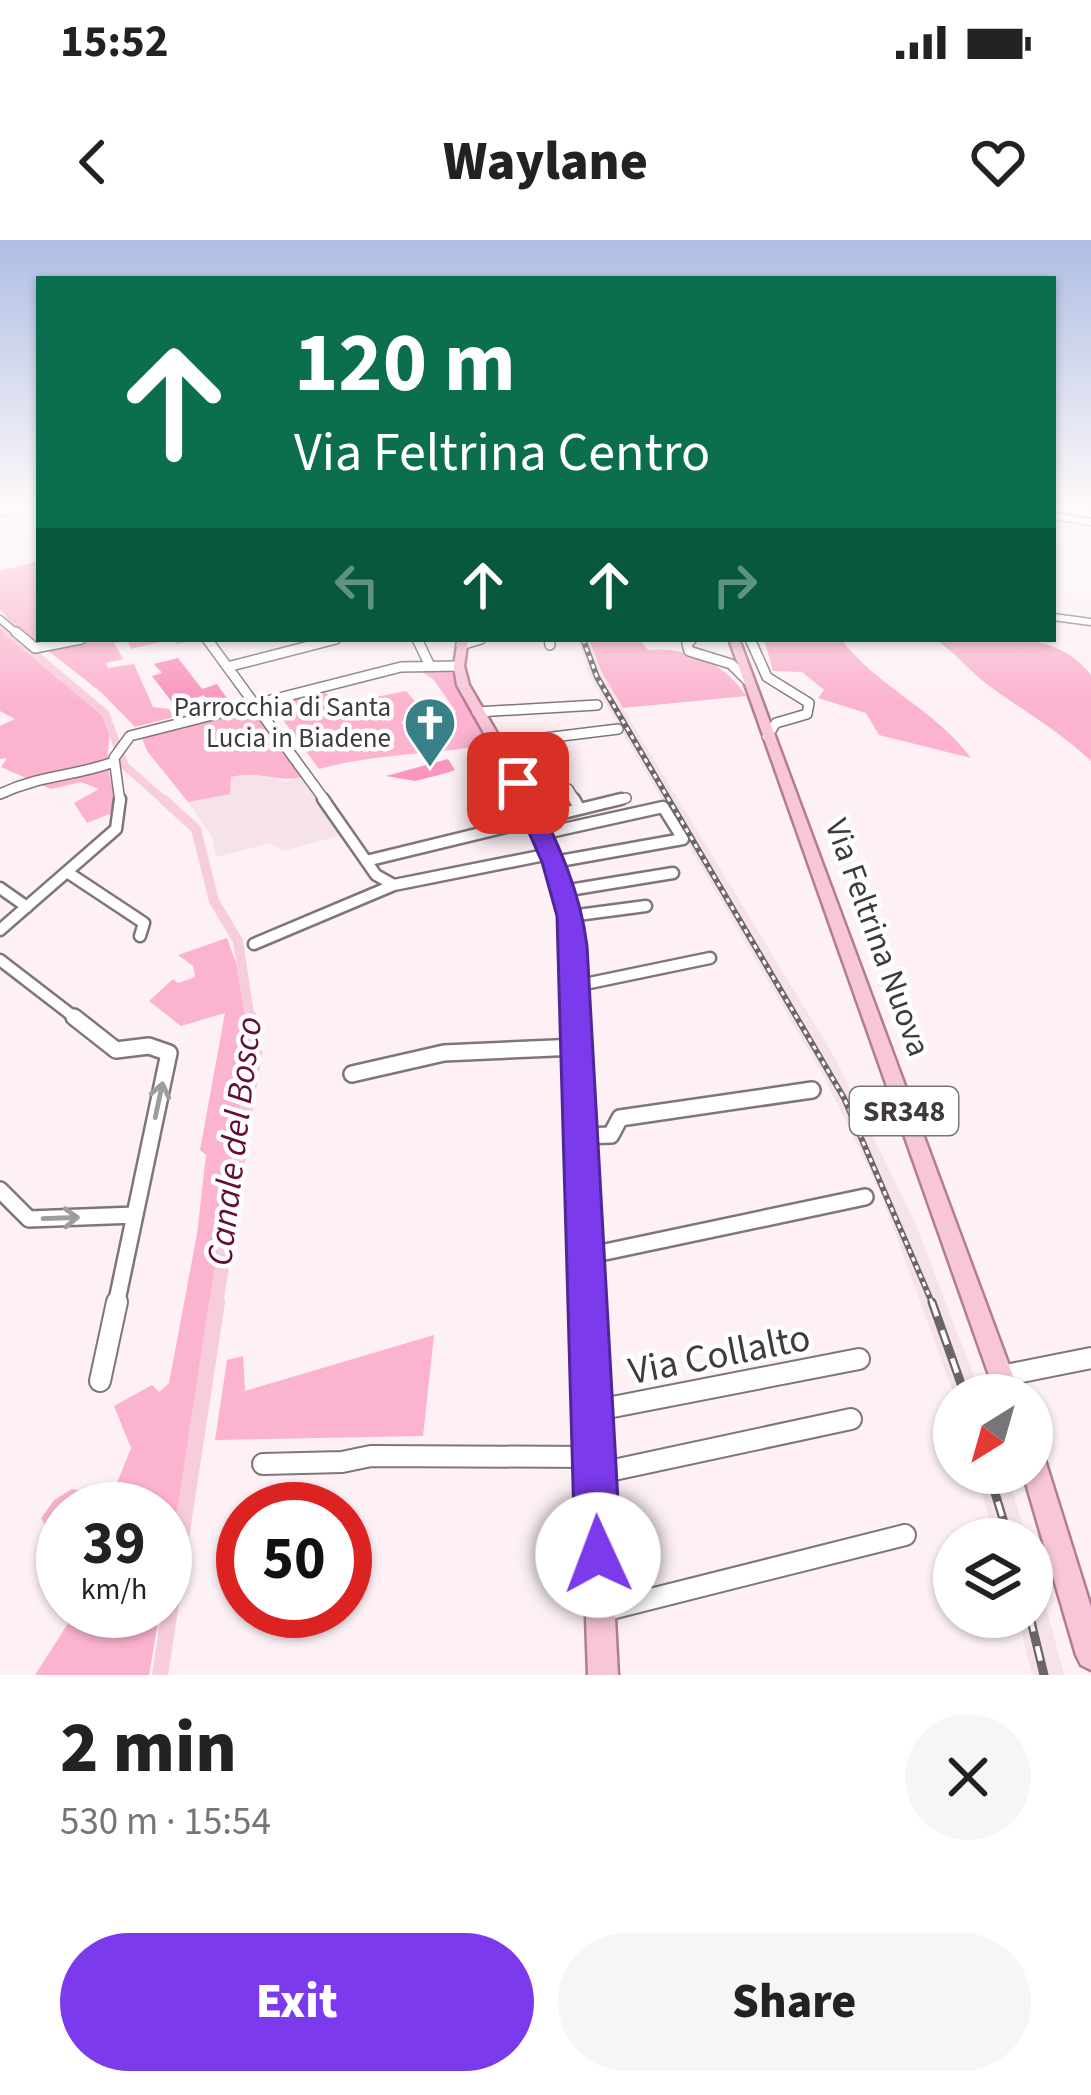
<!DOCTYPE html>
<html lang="en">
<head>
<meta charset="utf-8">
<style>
  body { margin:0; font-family:"Source Sans 3",sans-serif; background:#f6f6f6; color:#222; height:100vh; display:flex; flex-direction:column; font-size:45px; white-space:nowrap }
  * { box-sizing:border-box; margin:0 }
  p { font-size:39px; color:#767676 }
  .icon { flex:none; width:66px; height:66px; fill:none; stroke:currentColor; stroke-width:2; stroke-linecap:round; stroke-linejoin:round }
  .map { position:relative; height:1435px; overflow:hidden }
  .details { display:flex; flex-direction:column; background:#fff; flex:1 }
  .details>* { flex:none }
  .guide { position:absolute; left:36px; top:36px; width:1020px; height:366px; border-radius:0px; box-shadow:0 3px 9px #0004; background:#0b6e4f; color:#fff; overflow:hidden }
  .needle { width:78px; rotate:217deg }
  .controls { position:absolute; left:933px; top:1134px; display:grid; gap:24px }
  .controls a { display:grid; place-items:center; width:120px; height:120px; border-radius:50%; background:#fff; box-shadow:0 3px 9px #0004; font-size:60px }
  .speed { position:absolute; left:36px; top:1242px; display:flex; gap:24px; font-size:60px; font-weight:700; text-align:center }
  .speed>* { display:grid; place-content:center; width:156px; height:156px; border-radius:50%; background:#fff; box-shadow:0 3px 9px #0004; line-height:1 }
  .speed small { font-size:30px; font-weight:400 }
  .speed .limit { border:18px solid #d22; background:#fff; color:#111 }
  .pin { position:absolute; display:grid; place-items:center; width:102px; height:102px; color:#fff; margin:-51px; border-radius:24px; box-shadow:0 6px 18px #0006 }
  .me { position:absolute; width:132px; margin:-66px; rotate:358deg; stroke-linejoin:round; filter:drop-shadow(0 0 9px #0008) }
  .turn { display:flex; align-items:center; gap:42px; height:252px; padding:0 60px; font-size:54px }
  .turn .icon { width:156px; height:156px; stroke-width:2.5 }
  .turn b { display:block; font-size:84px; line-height:102px }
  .lanes { display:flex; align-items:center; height:114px; padding:0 60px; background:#0003; justify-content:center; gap:60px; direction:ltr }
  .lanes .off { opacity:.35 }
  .round { display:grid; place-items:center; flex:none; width:126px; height:126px; border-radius:63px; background:#f6f6f6 }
  .summary { display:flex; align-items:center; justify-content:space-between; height:204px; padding:0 60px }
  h1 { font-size:72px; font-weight:800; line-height:90px }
  .button { display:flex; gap:24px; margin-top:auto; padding:24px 60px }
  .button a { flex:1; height:138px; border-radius:72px; background:#7c3aed; color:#fff; font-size:48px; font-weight:800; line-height:138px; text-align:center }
  .button a+a { background:#f6f6f6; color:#222 }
  .status { display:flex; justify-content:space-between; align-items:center; height:84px; padding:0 60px; background:#fff; direction:ltr }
  .status svg { height:33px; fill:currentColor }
  header { display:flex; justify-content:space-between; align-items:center; height:156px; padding:0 60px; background:#fff; font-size:54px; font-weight:800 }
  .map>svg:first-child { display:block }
  .built { fill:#f6e2e9 }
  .green { fill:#fbb3cf }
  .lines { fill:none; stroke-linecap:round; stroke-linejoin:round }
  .canal-far4 { stroke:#f7cddc; stroke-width:6 }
  .canal-far3 { stroke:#f7cddc; stroke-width:8 }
  .canal-far2 { stroke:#f7cddc; stroke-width:10 }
  .canal-far1 { stroke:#f7cddc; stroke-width:14 }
  .canal { stroke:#f7cddc; stroke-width:16 }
  .building { fill:#f896be }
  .minor-far4-casing { stroke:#807679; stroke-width:9 }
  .minor-far3-casing { stroke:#807679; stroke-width:12 }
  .minor-far2-casing { stroke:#807679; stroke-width:15 }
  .minor-far1-casing { stroke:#807679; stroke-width:20 }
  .minor-casing { stroke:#807679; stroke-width:24 }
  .major-casing { stroke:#b37c92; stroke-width:5 }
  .minor-far4 { stroke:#fff; stroke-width:6 }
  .minor-far3 { stroke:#fff; stroke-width:9 }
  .minor-far2 { stroke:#fff; stroke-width:10 }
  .minor-far1 { stroke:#fff; stroke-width:15 }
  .minor { stroke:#fff; stroke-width:20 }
  .major { fill:#f7c6d9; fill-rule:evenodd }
  .rail-far1-casing { stroke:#6b6567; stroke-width:6 }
  .rail-casing { stroke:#6b6567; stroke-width:9 }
  .rail-far1 { stroke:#fff; stroke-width:3; stroke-dasharray:4.5; stroke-linecap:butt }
  .rail { stroke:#fff; stroke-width:4.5; stroke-dasharray:15; stroke-linecap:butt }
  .oneway { stroke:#9f9c9e }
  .route { fill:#7c3aed; stroke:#51269a; stroke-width:3 }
  .labels { text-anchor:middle; stroke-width:9; stroke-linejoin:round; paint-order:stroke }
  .far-poi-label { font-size:27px; fill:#3f3a3c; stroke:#fff; text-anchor:end }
  .shield { fill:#fff; stroke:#797576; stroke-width:3 }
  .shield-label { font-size:30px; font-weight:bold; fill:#3f3a3c }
  .street-label { font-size:33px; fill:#3f3a3c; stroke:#fff }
  .water-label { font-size:36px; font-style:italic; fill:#640e3c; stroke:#fff }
  .near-street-label { font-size:39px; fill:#3f3a3c; stroke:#fff }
</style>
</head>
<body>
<div class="status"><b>15:52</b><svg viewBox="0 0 49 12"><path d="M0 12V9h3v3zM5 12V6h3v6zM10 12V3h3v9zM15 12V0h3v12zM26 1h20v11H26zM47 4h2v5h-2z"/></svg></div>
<header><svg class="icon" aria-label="back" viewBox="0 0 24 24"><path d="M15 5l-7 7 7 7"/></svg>Waylane<svg class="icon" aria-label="heart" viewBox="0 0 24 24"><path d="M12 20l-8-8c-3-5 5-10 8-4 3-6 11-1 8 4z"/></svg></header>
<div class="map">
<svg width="1091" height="1435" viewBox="0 0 1091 1435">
  <rect width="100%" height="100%" fill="#fdf1f5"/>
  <path class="built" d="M578,399H589L601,432L835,818L916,985L981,1155H954L881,954L826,840L588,433Z
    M256,531L285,542L307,536L346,594L283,611L270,603L216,617L212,597L188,562L229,554L231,537Z
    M976,1233H1007L1027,1299H995Z
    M1032,1317L1053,1393L1064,1435H1032L1018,1377H1032Z"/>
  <path class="green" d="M39,321V399H200L177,404L172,399L131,409L128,401L114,403L123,419L106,423L108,428L134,424L153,467L169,469L174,477L135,487L102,453L9,380L0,369V331Z
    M0,384L103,468C116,491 106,501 108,523C109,539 115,555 117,571L87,583L74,563L99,549L81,542L51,549L1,527L7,518L0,519V486L15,479L0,471Z
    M589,399H638L648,410C685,406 726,423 746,456L623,468L601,431Z
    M764,399H841C877,447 935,469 971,518L879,495L866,473L818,458L824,450L802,432L773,431Z
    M934,399C988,399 1055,387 1091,435V521C1058,490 1020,469 984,442C967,428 954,411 934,399Z
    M414,427L457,428L492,504C434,515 376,513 319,529L267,458L318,447L341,464L406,451L426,474L401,482L412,494L446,489L448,477L456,472L434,440Z
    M254,462L307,536C277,545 262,529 231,537L230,554L188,562L147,511L140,493Z
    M227,698L244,745L252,789L206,1104L165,1341V1269H63V1316L41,1278L54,1260L72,1249L111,1258L131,1208L114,1166L152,1145L159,1152L169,1143L197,994L206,915L200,910L225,773L181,786L149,761L173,739L178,743L195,737L193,726L178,715Z
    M434,1095L423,1196L215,1200L227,1120L243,1116L245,1151Z
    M76,1371H160L149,1435H35Z"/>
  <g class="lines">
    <path class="canal-far4" d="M0,385L12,395"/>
    <path class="canal-far3" d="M8,392L105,473L125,526L166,562"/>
    <path class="canal-far2" d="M163,559L196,589L214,661L238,701L250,780"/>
    <path class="canal-far1" d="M216,1065L255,812L250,777"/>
    <path class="canal" d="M160,1435L217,1062"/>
  </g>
  <path class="building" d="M178,418L202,449L217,444L227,458L209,463L204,455L175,466L152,436L162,433L154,424Z
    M448,519L455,530L443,534L415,541L386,536Z"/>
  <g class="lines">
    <g class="minor-far4-casing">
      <path id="minor-far4" d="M1053,267L1091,274
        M0,274L32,265
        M1053,276L1091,282
        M1053,377L1091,382
        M0,379L19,395"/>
    </g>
    <g class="minor-far3-casing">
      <path id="minor-far3" d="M16,392L35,408L81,399
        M207,399L326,562
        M417,399L430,426
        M549,399L550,405
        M692,399L687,404L689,411L731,424L747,440
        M750,399L767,437L809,463L807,474L776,483L767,496
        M461,405L481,399
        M231,426L336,399
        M477,472L597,465
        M497,504L618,489
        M0,554C41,535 70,537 111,523
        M524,556L568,549L576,562
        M120,562L114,518L130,496L401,427L459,426
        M608,562L626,558"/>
    </g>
    <g class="minor-far2-casing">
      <path id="minor-far2" d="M323,559L376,635L394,645
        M574,559L579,568
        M541,594L663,567L683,599L554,622
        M366,621L621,559
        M67,632L144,683L140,696
        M0,648L27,667
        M563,651L673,633
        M570,676L646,666
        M0,690L116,589L120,559
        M254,704L394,645L550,614
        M0,720L78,780
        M575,746L710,718"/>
    </g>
    <g class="minor-far1-casing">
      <path id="minor-far1" d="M74,777L116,810L149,806L169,813L116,1065
        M352,834L444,813L577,807
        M581,896L611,895L620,878L812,850
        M0,950L29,979L135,975
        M586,1016L865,957"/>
    </g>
    <g class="minor-casing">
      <path id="minor" d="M1001,1136L1091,1118
        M100,1141L117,1062
        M592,1171L859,1119
        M263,1224L342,1222L371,1216L592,1217
        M595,1234L851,1179
        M603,1371L905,1295"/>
    </g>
    <g class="major-casing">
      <path id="major" d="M458,399H468L464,426L469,445L521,534L561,622L578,676L618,1435H588L562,676L547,622L507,534L457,445L454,426Z
        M729,399H739L1020,1155H996Z
        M1032,1207L1041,1211L1045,1220L1091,1367V1430L1081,1425L1076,1415L1023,1233H1032Z"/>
    </g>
    <use href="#minor-far4" class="minor-far4"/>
    <use href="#minor-far3" class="minor-far3"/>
    <use href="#minor-far2" class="minor-far2"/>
    <use href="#minor-far1" class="minor-far1"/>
    <use href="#minor" class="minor"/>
    <use href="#major" class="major"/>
    <g class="rail-far1-casing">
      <path id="rail-far1" d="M583,399L597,437L844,858L933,1065"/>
    </g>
    <g class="rail-casing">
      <path id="rail" d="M932,1062L965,1155
        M989,1233L1009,1299
        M1030,1377L1044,1435"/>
    </g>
    <use href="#rail-far1" class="rail-far1"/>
    <use href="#rail" class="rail"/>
  </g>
  <defs><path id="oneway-shaft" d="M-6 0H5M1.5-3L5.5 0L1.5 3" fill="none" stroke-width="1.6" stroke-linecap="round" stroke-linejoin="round" transform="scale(3)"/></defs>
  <g class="oneway">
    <use href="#oneway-shaft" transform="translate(159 860) rotate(-78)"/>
    <use href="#oneway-shaft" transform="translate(61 978) rotate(-2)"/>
  </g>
  <linearGradient id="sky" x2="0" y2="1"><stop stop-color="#aebee3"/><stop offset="0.57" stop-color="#fef9fa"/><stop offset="1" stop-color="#fef9fa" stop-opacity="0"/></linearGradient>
  <rect width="1091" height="466" fill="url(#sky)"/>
  <path class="route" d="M518,536L529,543C554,596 580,647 587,706L621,1315L614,1331L598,1338L582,1331L575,1315L557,676L542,622L507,543Z"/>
  <defs>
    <g id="church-pin" transform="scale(2.7)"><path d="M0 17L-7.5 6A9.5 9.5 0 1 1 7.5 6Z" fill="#398188" stroke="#fff"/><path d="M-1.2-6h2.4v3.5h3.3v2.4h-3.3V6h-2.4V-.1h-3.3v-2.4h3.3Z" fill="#fff"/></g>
  </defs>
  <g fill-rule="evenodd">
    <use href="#church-pin" x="430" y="483"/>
  </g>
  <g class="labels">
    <g class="far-poi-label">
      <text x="391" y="476">Parrocchia di Santa<tspan x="391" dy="31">Lucia in Biadene</tspan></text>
    </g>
    <rect class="shield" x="850" y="847" width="108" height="48" rx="9"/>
    <g class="shield-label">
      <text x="904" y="881">SR348</text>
    </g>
    <g class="street-label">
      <text transform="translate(879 697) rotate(70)" y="12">Via Feltrina Nuova</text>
    </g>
    <g class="water-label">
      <text transform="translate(233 901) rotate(-83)" y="13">Canale del Bosco</text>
    </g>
    <g class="near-street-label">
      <text transform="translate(719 1113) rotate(-11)" y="14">Via Collalto</text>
    </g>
  </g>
</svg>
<div class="controls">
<a><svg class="needle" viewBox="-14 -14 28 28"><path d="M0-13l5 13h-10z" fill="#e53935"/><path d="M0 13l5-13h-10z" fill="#767676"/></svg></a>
<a><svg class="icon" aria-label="layers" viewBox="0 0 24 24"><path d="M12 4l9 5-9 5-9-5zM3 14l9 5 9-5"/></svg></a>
</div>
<div class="speed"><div>39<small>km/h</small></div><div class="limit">50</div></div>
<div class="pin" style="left:518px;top:543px;background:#d93025"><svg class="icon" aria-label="arrive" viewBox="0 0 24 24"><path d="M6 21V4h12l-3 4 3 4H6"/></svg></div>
<svg class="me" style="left:598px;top:1315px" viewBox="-20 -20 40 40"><circle r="19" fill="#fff"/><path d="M0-13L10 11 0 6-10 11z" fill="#7c3aed"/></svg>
<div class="guide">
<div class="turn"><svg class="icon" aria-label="ahead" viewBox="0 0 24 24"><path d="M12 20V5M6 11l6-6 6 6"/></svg><div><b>120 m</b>Via Feltrina Centro</div></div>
<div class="lanes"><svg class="icon off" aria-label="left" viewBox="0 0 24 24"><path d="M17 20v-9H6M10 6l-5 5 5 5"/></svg><svg class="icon" aria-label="ahead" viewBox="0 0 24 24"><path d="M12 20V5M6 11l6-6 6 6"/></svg><svg class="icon" aria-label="ahead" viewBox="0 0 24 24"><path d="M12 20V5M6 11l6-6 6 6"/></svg><svg class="icon off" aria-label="right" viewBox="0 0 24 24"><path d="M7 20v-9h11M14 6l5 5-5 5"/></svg></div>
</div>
</div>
<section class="details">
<div class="summary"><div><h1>2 min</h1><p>530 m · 15:54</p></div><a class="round"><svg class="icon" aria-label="close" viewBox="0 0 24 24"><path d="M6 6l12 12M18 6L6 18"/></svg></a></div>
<div class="button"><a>Exit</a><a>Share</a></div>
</section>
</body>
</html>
